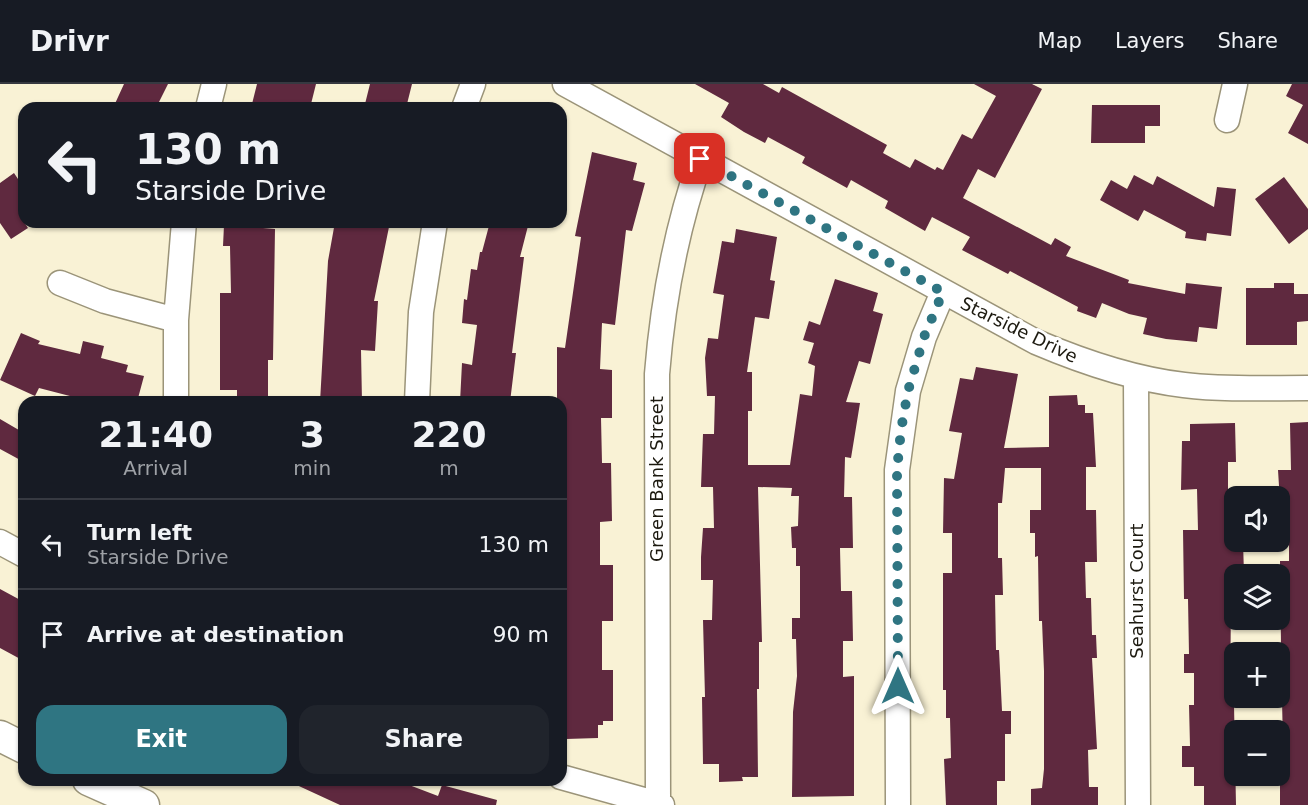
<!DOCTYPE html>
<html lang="en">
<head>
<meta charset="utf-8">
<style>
  body { margin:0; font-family:"DejaVu Sans",sans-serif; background:#20242c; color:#f1f3f6; height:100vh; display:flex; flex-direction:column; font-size:22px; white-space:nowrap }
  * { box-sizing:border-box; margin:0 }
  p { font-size:20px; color:#9ea1a6 }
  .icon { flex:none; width:33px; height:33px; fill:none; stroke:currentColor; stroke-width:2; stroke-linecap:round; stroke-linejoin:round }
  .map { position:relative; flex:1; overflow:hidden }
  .sheet { position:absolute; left:18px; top:312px; width:549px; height:390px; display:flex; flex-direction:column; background:#171b24; border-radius:18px; box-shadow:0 2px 4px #0004 }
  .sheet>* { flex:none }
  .guide { position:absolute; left:18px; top:18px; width:549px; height:126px; border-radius:18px; box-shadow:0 2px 4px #0004; background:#171b24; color:#f1f3f6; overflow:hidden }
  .controls { position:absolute; left:1224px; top:402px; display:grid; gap:12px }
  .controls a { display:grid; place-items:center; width:66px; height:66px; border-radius:12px; background:#171b24; box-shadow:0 2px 4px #0004; font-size:30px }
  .pin { position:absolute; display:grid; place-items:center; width:51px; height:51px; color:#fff; margin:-26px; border-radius:12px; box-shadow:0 3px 9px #0006 }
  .me { position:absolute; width:66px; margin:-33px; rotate:0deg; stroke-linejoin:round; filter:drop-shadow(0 0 4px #0008) }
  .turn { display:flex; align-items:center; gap:21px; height:126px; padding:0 18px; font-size:27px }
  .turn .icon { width:78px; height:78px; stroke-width:2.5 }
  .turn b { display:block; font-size:42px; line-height:51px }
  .eta { display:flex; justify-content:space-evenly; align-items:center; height:102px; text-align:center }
  .eta b { font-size:36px; font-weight:600; line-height:42px }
  .primary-button { display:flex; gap:12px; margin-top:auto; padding:12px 18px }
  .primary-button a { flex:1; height:69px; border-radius:18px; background:#2f7582; color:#fff; font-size:24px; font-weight:600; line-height:69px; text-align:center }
  .primary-button a+a { background:#20242c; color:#f1f3f6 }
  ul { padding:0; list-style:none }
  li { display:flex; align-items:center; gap:18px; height:90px; padding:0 18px; border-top:2px solid #363941 }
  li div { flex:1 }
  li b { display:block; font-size:22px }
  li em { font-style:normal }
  header { display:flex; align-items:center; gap:36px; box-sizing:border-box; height:84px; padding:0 30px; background:#171b24; border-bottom:2px solid #363941 }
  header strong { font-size:28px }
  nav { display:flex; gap:33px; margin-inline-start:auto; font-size:21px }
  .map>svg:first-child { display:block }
  .building { fill:#5f293f }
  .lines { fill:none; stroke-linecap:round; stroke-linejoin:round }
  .minor-casing { stroke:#9b9479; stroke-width:27 }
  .tertiary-casing { stroke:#9b9479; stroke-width:33 }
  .minor { stroke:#fff; stroke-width:24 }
  .tertiary { stroke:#fff; stroke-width:30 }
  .route { stroke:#2f7582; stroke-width:10; stroke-dasharray:0 18 }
  .labels { text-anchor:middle; stroke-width:6; stroke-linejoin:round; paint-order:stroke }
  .street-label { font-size:18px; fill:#1c190f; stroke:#fff }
</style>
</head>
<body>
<header>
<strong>Drivr</strong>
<nav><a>Map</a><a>Layers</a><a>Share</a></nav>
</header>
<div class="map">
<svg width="1308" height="721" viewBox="0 0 1308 721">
  <rect width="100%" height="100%" fill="#f9f2d5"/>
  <path class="building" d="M124,0H168L156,24H113Z
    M257,0H316L310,24H251Z
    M370,0H412L406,24H364Z
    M695,0H763L779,9L782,3L887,61L883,69L910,84L915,75L935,86L937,83L943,86L962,50L972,55L996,12L974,0H1032L1042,5L995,94L978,85L963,114L1051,161L1055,154L1071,163L1066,172L1129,196L1128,199L1185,210L1186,199L1222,203L1217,245L1199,243L1197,258L1166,255L1143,250L1147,234L1129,230L1102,219L1096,234L1077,227L1078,223L1010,187L1008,190L962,166L970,153L932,133L925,147L885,124L888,117L851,96L847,104L802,79L805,73L768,53L765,59L744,48L721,33L729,19Z
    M1292,0H1308V60L1288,49L1303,21L1286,12Z
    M1092,21H1160V42H1145V59H1091Z
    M592,68L637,79L633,96L645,99L632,147L626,146L615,241L602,239L600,285L612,286V334H601L602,379H611L612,437L600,438V481H613V537H602V586H613V637H603V641H598V654L566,655V608H561V361H566V327H561V318H557V263L565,264L581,153L575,152Z
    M14,89L24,104V138L28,144L11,155L0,139V99Z
    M1134,91L1153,101L1157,92L1214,123L1217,103L1236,105L1231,152L1207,149L1206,157L1185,154L1186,148L1144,126L1138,137L1100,116L1111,96L1127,105Z
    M1284,93L1308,125V145L1289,160L1255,115Z
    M335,138H390L374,217H378L375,267L361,266L362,318H320L328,177Z
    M490,138H529L520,173H524L512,269H516L510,318H460L462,279L472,281L477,241L462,239L464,215L467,216L471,185L477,186L480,168H482Z
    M224,141L275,145L273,276H268V318H237V306H220V209H231L230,162H223Z
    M736,145L777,153L770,196L775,197L769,235L755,233L747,288H752V327H748V381H790L800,310L812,312L815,282L808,279L814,259L803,256L809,237L820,241L835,195L878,209L873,227L883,230L870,280L859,277L846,318L860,319L851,374L845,373L844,413H852L853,464H840L841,507H852L853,557H843V593L854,592V712L792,713L793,628L797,592L796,555H792V534H800V482H796V464H792L791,443L798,442L799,412H791L792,404L758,403L762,558H759V605H757L758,693H742L743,697L719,698V680H703L702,613H705L703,536H712L713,496H701V473L703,444H714L713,403H701L703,350H714L715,312H707L705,274L708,254L718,255L724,211L713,209L722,157L734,159Z
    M1274,199H1294V210H1308V237L1297,238V261H1246V204H1274Z
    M21,249L40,257L38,260L80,270L83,257L104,262L101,274L128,281L126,288L144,292L137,318H93L39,304L35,312L0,296Z
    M976,283L1018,290L1004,364L1049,363V312L1077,311L1078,321H1085V329H1093L1096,383H1086V426H1096L1097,478H1085L1086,514H1091L1092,551H1096L1097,574H1092L1097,665L1088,666L1089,703H1098V721H1031V705L1042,704L1044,685V587L1042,537H1039L1038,472L1035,473V449H1030V426H1041V384H1005L1002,419H998V474H1002L1003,511H995L996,566H999L1002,627H1011V650H1005V697H997V721H946L944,675L951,674L950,634H946V606H943V489H952V449H943L944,394L954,395L962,349L949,347L960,294L973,296Z
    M0,335L24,349V378L0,365Z
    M1308,338V721H1280V661H1283L1282,616H1286V561H1281L1280,477H1289V418H1280L1278,386H1291L1290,339Z
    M1235,339L1236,378H1228V431H1234V458H1243L1244,490H1234V515H1231L1230,621H1234L1236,721H1204V702H1194V683H1182V662H1190L1189,621H1194V589H1184V570H1189L1188,515H1184L1183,446H1198L1197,405L1181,406L1182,357H1190V340Z
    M0,505L24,518V577L0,564Z
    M396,696L438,712L442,701L497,716L496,721H340L288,697Z"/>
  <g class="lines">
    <g class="minor-casing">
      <path id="minor" d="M565,0L1036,258C1083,278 1132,295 1184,301C1225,306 1267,304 1308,304
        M208,24L214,0
        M464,24L473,0
        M1227,36L1235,0
        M60,199L105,217L176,236
        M1136,293L1138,721
        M176,318V236L184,138
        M417,318L421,228L435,138
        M0,458L24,471
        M561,693L662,721
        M658,720L657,290C663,215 676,145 701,74
        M898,721L897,386L908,307L924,253L943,208"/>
    </g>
    <g class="tertiary-casing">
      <path id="tertiary" d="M0,652L24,664
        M88,696L144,721"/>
    </g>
    <use href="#minor" class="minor"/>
    <use href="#tertiary" class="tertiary"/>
  </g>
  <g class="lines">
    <path class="route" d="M700,75L943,208L924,253L908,307L901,346L897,386L898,602"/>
  </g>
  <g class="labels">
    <g class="street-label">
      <text transform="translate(1019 246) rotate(26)" y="6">Starside Drive</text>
      <text transform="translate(657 395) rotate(-90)" y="6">Green Bank Street</text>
      <text transform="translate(1137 507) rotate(-90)" y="6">Seahurst Court</text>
    </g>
  </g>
</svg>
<div class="controls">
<a><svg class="icon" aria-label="sound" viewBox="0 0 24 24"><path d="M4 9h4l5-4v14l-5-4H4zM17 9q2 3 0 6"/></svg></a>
<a><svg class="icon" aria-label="layers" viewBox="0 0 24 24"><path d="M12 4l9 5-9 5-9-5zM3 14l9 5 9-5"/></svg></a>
<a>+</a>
<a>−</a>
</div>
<div class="pin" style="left:700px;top:75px;background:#d93025"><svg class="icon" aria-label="arrive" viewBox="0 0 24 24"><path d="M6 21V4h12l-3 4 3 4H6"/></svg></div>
<svg class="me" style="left:898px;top:602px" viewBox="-20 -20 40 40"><path d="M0-17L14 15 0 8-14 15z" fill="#2f7582" stroke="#fff" stroke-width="4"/></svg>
<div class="guide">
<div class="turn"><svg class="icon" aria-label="left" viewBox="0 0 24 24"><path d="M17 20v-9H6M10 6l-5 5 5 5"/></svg><div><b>130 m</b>Starside Drive</div></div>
</div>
<section class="sheet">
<div class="eta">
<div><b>21:40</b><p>Arrival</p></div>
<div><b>3</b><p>min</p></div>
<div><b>220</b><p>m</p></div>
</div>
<ul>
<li><svg class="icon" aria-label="left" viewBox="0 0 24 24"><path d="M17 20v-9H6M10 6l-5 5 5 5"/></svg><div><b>Turn left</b><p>Starside Drive</p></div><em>130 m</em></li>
<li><svg class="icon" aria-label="arrive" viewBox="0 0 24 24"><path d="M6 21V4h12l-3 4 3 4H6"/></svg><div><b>Arrive at destination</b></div><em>90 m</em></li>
</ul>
<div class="primary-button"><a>Exit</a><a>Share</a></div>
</section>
</div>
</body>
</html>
